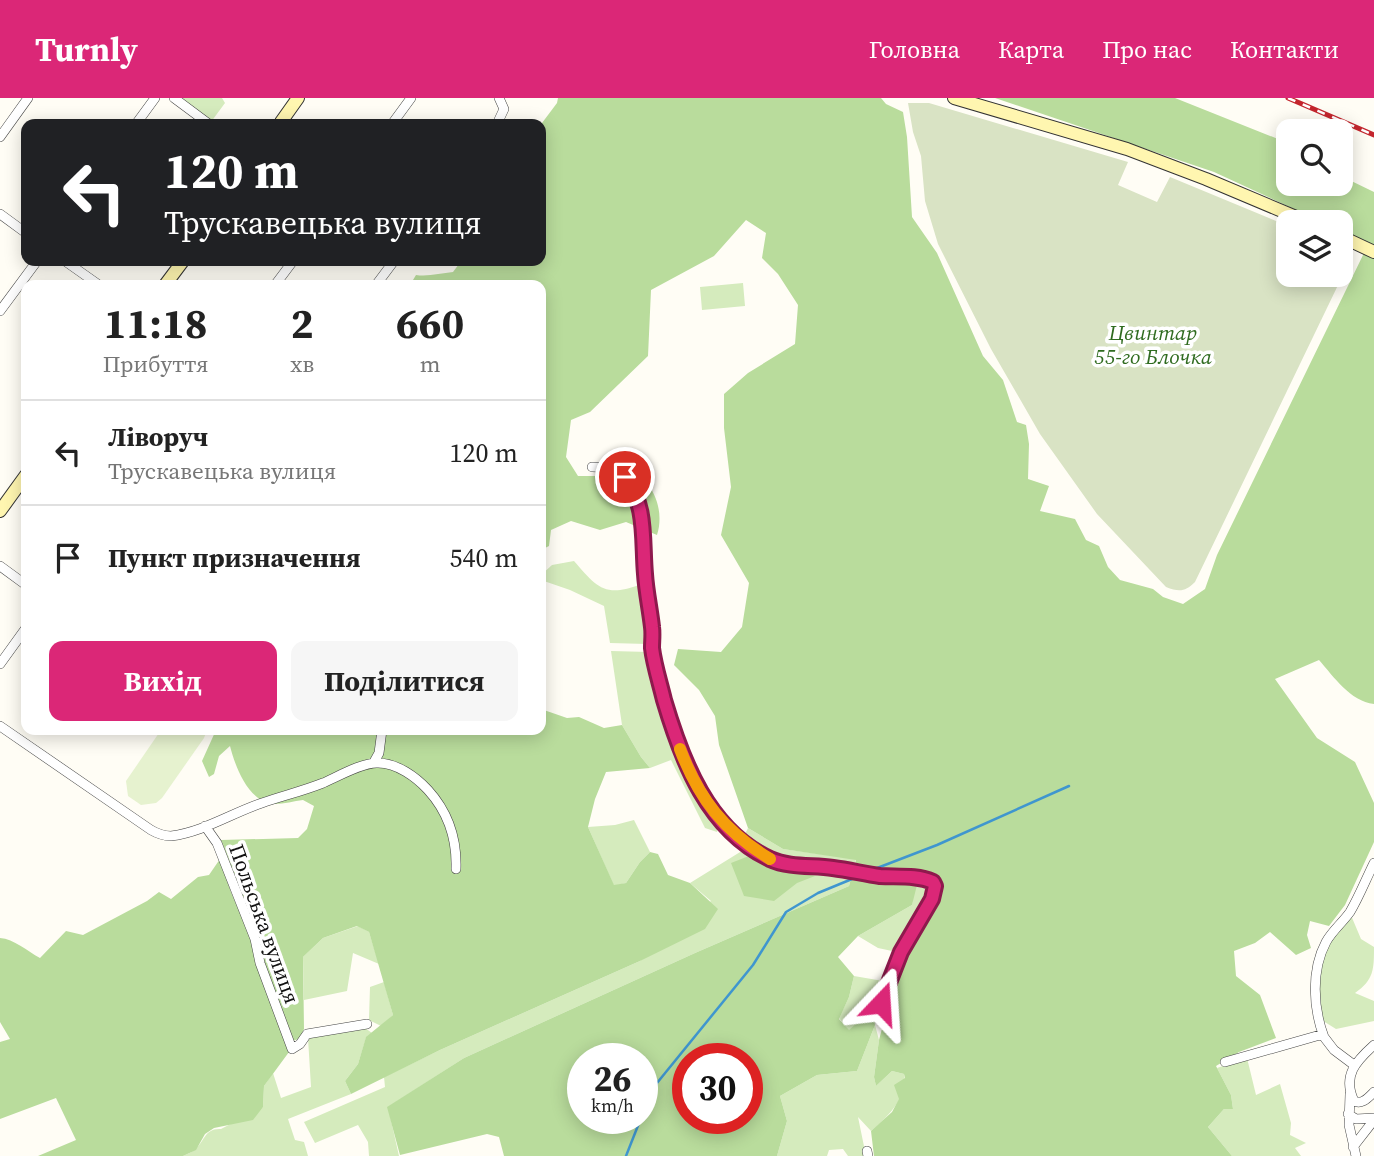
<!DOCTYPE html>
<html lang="uk">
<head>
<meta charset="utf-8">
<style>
  body { margin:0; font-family:"Source Serif 4",serif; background:#f6f6f6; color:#222; height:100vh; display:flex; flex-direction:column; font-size:26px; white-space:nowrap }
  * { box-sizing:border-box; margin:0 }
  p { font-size:23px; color:#767676 }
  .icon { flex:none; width:38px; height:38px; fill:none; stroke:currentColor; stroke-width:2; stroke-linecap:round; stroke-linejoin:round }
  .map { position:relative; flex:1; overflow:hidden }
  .drawer { position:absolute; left:21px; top:182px; width:525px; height:455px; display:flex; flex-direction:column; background:#fff; border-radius:14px; box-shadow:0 4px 18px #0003 }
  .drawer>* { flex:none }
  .banner { position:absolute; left:21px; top:21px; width:525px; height:147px; border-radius:14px; box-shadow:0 4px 18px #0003; background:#202124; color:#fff; overflow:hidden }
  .tools { position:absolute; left:1276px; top:21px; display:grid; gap:14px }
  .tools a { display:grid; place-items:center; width:77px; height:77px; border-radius:14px; background:#fff; box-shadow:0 4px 18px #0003; font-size:35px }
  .speed { position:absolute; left:567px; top:945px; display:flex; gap:14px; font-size:35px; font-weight:700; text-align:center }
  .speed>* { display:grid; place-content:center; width:91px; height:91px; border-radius:50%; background:#fff; box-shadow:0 4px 18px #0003; line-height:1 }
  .speed small { font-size:18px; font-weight:400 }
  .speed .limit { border:10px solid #d22; background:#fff; color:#111 }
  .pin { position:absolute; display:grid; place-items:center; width:60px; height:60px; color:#fff; margin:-30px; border:4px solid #fff; border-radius:50%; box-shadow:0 2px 7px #0007 }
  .me { position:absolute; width:77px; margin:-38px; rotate:20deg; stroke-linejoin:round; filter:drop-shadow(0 0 5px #0008) }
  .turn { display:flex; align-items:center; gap:24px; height:147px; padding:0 28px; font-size:32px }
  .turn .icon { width:91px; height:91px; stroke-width:2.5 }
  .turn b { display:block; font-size:49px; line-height:60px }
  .eta { display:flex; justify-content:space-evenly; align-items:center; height:119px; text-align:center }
  .eta b { font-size:42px; font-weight:700; line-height:49px }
  .cta { display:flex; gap:14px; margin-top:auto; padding:14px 28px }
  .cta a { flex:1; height:80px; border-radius:14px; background:#db2777; color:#fff; font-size:28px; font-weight:700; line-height:80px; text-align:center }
  .cta a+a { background:#f6f6f6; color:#222 }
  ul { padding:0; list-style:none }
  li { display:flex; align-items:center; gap:21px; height:105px; padding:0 28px; border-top:2px solid #e0e0e0 }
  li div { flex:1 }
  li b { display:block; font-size:26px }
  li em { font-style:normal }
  header { display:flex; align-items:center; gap:42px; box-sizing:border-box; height:98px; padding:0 35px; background:#db2777; color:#fff }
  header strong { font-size:33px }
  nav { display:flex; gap:38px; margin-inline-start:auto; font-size:24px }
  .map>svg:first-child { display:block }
  .green { fill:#d5ebbd }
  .forest { fill:#b9dc9c; fill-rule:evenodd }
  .cemetery { fill:#d9e3c4 }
  .pitch { fill:#e6f2cf }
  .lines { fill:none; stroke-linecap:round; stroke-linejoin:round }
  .stream { stroke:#3f96cf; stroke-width:2.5 }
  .street-casing { stroke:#444; stroke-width:10 }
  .secondary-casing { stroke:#333; stroke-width:14 }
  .street { stroke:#fff; stroke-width:9 }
  .secondary { stroke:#fff6b0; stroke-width:12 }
  .rail-casing { stroke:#c4262e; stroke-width:5 }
  .rail { stroke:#fff; stroke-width:2.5; stroke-dasharray:8; stroke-linecap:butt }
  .route-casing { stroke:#8e194d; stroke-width:18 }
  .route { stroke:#db2777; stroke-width:12 }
  .slow { stroke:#f59e0b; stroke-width:12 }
  .labels { text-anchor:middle; stroke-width:7; stroke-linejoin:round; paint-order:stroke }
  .park-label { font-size:21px; font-style:italic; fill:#2f6b1f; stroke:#fff }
  .street-label { font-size:21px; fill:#111; stroke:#fff }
</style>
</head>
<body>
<header>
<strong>Turnly</strong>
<nav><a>Головна</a><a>Карта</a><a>Про нас</a><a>Контакти</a></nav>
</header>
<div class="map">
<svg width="1374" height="1058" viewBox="0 0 1374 1058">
  <rect width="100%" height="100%" fill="#fffdf5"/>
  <path class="green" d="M176,0H222L225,5L211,24Z
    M743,185L745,208L702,212L700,189Z
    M574,463C596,488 604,500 639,487L648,535L647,546L610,545L604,508L570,492L541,482V477L552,467Z
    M611,553L649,554L677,659L719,723L717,734L705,730L671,662L650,670L641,659L622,627Z
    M634,722L650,754L640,764L626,785L614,788L588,729L615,727Z
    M748,730L783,751L856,761L849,788L695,855L464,960L388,1009L399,1058H369L368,1044L358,1027L315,1045L304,1024L385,989L384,979L440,952L640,863L711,803L690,785L745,751L743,740Z
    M915,783L929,786V793L897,851L880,904L875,927L879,942L874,979L876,988L892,973L904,976C909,998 887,1020 871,1033L858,1019L866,1058H848L843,1051L829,1052L827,1058H777L787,1023L780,998L817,977L857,973L875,927L872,919L849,933L839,920L849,899L854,878L883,883L892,853L878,850L858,838L912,807Z
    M1350,815L1361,841L1374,849C1374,871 1374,882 1355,895L1374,903V923L1336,931L1320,921L1318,864L1328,843Z
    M358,828L369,834L379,866L353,855L347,893L304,902L303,859L323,840Z
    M384,884L393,917L381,928L369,922L370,889Z
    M365,930L372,935L366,940L358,966L345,983L351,996L288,1021L295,1042L304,1044L308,1058H183C186,1056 191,1055 194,1052C205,1044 204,1030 221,1031L263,1009L264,988L273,975L281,1000L311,989L308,940Z
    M1247,960L1256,997L1280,986L1291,1025L1290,1037L1306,1045L1295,1050L1301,1058H1232L1208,1029L1224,1011H1233L1231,997L1217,970Z"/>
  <path class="forest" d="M558,0H881L886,6L903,14L907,39L912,119L937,155L983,258L1003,282L1017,324L1026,327L1029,346L1028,381L1049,388L1040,413L1075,421L1086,442L1099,448L1108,469L1120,482L1153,491L1163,499L1183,506L1205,491L1217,457L1364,155L1374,160V606C1350,603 1334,579 1319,562L1275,581L1317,640L1355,664L1374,705V744L1345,807L1329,828L1310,823L1307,837L1311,850L1296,857L1270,834L1255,845L1234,853L1236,878L1260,897L1276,940L1239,954L1216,968L1231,997L1233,1011H1224L1208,1029L1232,1058H874L871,1033L892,1014L899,1001L894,987L905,980L904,976L892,973L876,988L874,979L879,942L898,870L939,796L937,781L912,775L917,787L912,807L858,838L838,859L854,878L849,899L839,921L849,932L856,926L872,918L875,927L857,973L817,977L780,998L787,1023L777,1058H504L499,1039L487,1036L400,1057L387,1009L464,960L695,855L849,788L856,762L783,751L748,730L719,647L715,618L699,592L674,567L678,551L721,554L742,529L749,485L721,437L731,389L724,330V296L748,275L795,246L798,207L778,176L762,160L766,135L746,122L714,158L651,192L648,258L590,314L571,322L566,359L578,378H603L619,384L645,382C658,398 663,418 657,437L626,424L600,432L571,423L551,432L549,448L541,452V187H410L416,177C428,179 441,175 453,174L459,166L458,163H541V54C548,44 545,36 542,25L557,5ZM583,961H642V1020H583ZM688,961H747V1020H688Z
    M995,0H1175L1288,45V86H1340L1341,78L1374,94V149L1341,133L1340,124H1322L1214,74Z
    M541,611L567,620L579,619L604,630L622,627L641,659L650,670L606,674L595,701L588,729L614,787L626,785L640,764L650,754L658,756L668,777L690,785L718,811L705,831L640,863L440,952L351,996L345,983L358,966L366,939L393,917L369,834L357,828L323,840L303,859L304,931L299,941L292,943L264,863L257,833L221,742L298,740L307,731L314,708L303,702C294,703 284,706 275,706C249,706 235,668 230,648L219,658L214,676L209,679L202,663L216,632H541Z
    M754,756L779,769L815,778L797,785L774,803L744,798L731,765Z
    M220,761L231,794L252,843L289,954L264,988L263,1009L253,1022L214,1030L205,1036L196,1052L183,1058H38L76,1042L56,1000L0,1021V944L10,941L0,924V840C14,841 27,853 40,860L66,833L83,837L147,803L159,794L171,801L198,779L209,777Z"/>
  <path class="cemetery" d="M908,5H929L1128,64L1118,87L1157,104L1170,79L1288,128V177H1340L1341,151L1353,156L1195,484C1185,494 1179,494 1166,489L1097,416L1040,336L991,251L938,146L925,103L921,58L913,34Z"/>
  <path class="pitch" d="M161,632H207L204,640L162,700L156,705L141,707L128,698L126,683Z"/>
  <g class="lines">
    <path class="stream" d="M872,772L937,747L1069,688
      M642,1018L657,985L753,867L786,814L818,795L852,781
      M626,1058L641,1020"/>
    <g class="street-casing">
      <path id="street" d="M174,0L209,26
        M136,26L155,0
        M392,26L411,0
        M497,26L504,11L499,0
        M0,39L28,0
        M0,116L26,135
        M65,163L99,187
        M275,187L293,163
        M376,187L394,163
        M0,213L37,163
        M592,369C609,369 624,373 633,389C647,416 642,448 645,477C651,537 659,597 681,653C697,696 737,757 786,766C801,769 818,768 833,770C847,772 861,775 875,777C894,780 915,776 933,784L935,787L932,801L901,854L881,905
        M0,468L26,487
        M0,566L26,530
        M0,628L151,732C158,736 163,738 171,738C203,734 232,715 262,705C282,698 303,693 323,685C337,679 363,664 378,665C397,665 416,679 428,692C448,714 457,742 456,771
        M374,664L379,655L382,632
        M205,728L217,745L255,841L260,865L292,951L300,946L307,936L367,926
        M1324,939C1313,910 1311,872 1326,844C1332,833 1343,824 1350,814C1359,799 1366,781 1374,765
        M1374,947C1356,963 1342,978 1354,1003C1362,1007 1368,1000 1374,994
        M1225,964L1320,937L1324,939L1334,952L1354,967
        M1350,996L1349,1027L1356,1058
        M1348,1016L1356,1021L1374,1020
        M1353,1049L1374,1022
        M867,1053L868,1058"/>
    </g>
    <g class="secondary-casing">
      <path id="secondary" d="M954,0L1127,51L1206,81L1308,124
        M281,24L298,0
        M1340,138L1374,154
        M165,187L183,163
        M0,413L26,377"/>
    </g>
    <use href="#street" class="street"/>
    <use href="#secondary" class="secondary"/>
    <g class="rail-casing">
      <path id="rail" d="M1288,0L1374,37"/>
    </g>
    <use href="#rail" class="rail"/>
  </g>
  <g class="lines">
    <g class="route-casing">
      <path id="route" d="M625,379C647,407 642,442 645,476C646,493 650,511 652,529C653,536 652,543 652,550C654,567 660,585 664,602C682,663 708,732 770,761C790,770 812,767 833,770C849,772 865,776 880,778C898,779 917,777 933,784L935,788L932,801L901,854L881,905"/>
    </g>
    <use href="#route" class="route"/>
    <path class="slow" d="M680,651C699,701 724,733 770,761"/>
  </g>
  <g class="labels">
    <g class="park-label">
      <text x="1153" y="242">Цвинтар<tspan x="1153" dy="24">55-го Блочка</tspan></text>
    </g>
    <g class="street-label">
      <text transform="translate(264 826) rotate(70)" y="7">Польська вулиця</text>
    </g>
  </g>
</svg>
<div class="tools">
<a><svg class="icon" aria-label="search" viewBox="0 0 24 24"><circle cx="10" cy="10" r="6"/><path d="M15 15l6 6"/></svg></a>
<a><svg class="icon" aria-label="layers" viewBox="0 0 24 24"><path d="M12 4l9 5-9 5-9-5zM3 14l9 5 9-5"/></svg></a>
</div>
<div class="speed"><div>26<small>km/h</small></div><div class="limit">30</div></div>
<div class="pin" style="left:625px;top:379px;background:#d93025"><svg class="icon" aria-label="arrive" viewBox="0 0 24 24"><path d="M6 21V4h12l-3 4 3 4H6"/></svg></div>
<svg class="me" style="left:881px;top:905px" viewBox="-20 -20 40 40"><path d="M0-17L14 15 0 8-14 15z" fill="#db2777" stroke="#fff" stroke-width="4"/></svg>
<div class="banner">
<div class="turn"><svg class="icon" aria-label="left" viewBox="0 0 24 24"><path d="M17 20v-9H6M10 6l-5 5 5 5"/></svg><div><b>120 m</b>Трускавецька вулиця</div></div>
</div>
<section class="drawer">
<div class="eta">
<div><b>11:18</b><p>Прибуття</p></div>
<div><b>2</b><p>хв</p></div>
<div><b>660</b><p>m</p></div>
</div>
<ul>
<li><svg class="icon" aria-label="left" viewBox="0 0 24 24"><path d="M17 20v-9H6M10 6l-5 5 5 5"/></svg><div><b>Ліворуч</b><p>Трускавецька вулиця</p></div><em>120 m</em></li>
<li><svg class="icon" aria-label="arrive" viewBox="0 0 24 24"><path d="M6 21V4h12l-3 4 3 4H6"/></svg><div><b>Пункт призначення</b></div><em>540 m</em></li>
</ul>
<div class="cta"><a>Вихід</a><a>Поділитися</a></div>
</section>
</div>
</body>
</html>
